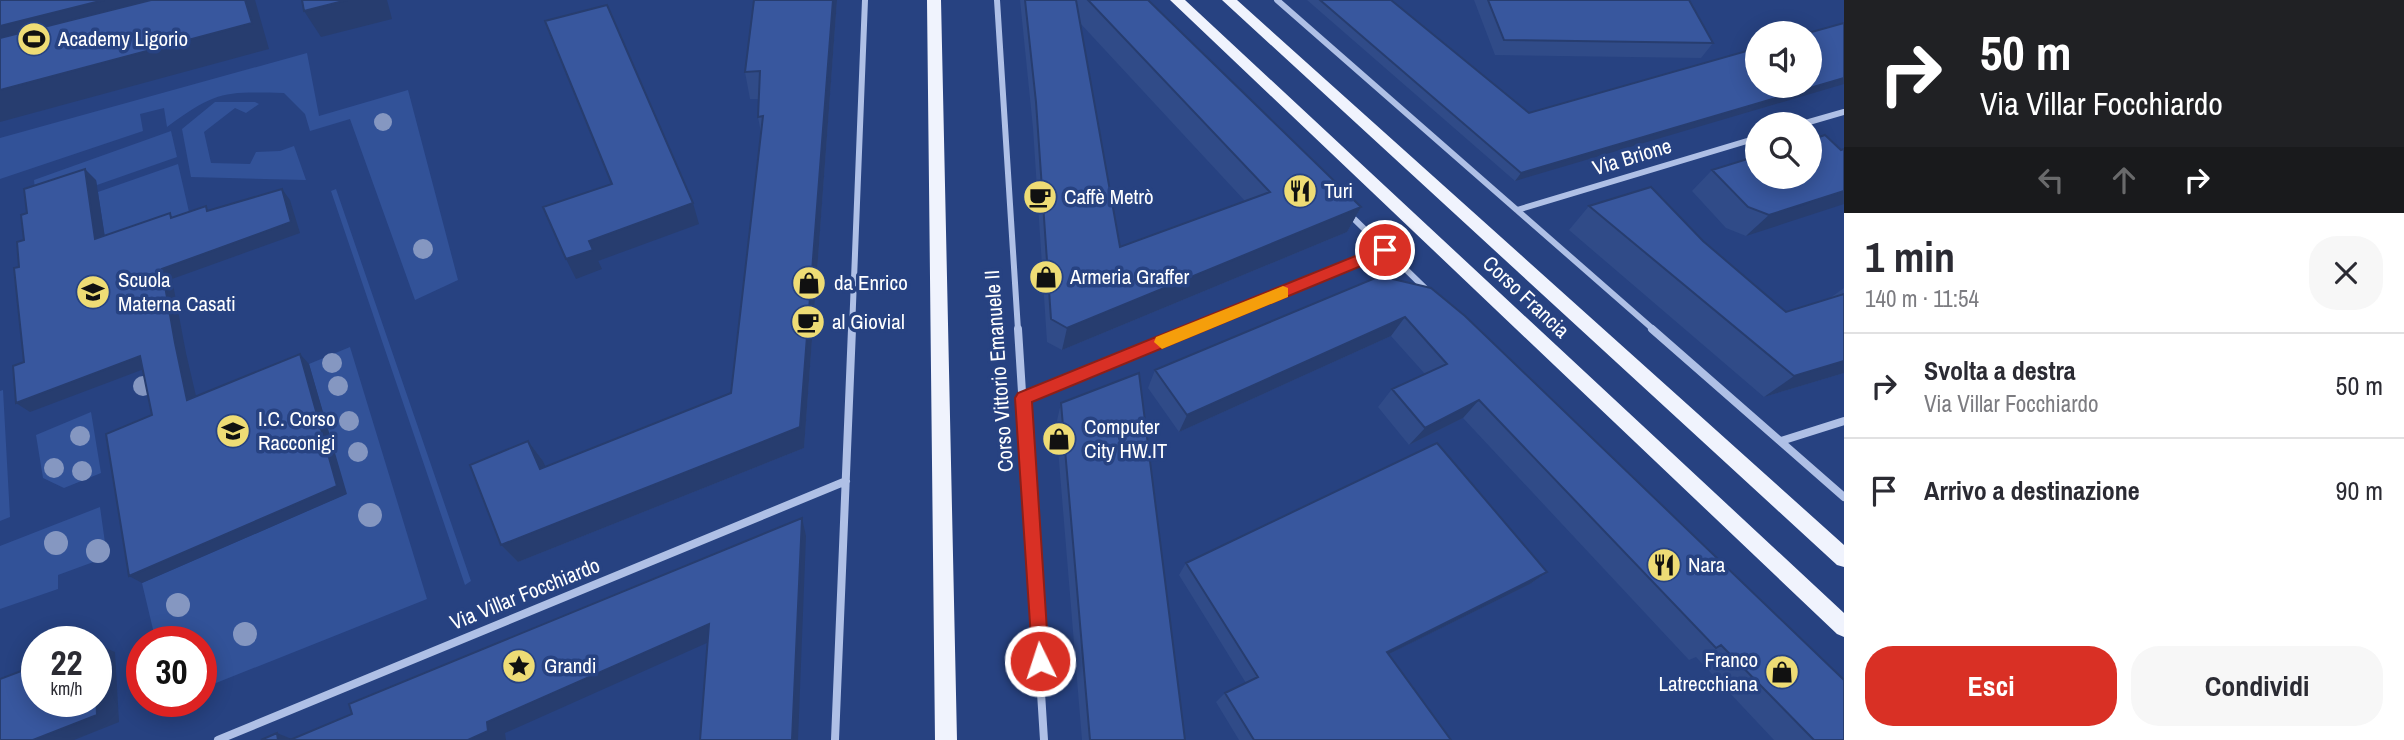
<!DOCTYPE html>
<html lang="it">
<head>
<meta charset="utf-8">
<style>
  body { margin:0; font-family:"Archivo Narrow",sans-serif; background:#f7f7f7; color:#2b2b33; height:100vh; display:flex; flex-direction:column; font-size:26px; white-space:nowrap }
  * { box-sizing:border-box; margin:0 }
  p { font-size:23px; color:#7c7c81 }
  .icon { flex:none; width:38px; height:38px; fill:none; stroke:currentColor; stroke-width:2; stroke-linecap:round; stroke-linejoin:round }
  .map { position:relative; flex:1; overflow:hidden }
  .panel { display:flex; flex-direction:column; background:#fff; width:560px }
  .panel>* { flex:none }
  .top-card { background:#202124; color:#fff; overflow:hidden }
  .tools { position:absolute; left:1745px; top:21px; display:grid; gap:14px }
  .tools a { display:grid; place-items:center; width:77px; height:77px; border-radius:50%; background:#fff; box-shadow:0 4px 18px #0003; font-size:35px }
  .speed { position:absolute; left:21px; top:626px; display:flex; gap:14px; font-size:35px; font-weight:700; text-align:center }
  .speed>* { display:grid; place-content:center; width:91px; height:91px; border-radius:50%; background:#fff; box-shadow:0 4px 18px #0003; line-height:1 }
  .speed small { font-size:18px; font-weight:400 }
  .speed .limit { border:10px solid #d22; background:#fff; color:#111 }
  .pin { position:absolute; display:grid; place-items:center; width:60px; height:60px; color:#fff; margin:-30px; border:4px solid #fff; border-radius:50%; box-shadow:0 2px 7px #0007 }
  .me { position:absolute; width:77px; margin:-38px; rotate:356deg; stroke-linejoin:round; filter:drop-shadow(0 0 5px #0008) }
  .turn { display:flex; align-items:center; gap:24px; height:147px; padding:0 21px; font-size:32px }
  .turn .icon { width:91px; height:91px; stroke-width:2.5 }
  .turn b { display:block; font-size:49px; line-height:60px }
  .lanes { display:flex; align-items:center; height:66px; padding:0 21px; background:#0003; justify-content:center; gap:35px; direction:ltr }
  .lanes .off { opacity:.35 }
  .round { display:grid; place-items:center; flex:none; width:74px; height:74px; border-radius:28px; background:#f7f7f7 }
  .head { display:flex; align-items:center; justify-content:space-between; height:119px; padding:0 21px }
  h1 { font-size:42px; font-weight:700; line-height:52px }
  .cta { display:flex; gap:14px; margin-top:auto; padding:14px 21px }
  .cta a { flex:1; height:80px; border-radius:28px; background:#d93025; color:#fff; font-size:28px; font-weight:700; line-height:80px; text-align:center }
  .cta a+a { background:#f7f7f7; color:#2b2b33 }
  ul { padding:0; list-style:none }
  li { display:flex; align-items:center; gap:21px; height:105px; padding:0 21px; border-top:2px solid #e1e1e2 }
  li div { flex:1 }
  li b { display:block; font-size:26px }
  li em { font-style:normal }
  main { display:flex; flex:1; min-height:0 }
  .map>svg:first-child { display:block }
  .green { fill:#325298 }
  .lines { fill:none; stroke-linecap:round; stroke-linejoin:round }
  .minor-far1 { stroke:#afc0e6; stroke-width:6 }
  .minor { stroke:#afc0e6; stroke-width:8 }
  .primary { fill:#f0f3fd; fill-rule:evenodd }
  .tree { fill:#8597c1 }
  .wall { fill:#304b88; fill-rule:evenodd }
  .shaded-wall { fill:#273d6f }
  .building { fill:#38579e; stroke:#273d6f; stroke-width:2 }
  .route { fill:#d93025; stroke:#8d1f18; stroke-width:2 }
  .slow { fill:#f59e0b }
  .labels { text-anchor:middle; stroke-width:7; stroke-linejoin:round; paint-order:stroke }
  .poi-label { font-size:21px; fill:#fff; stroke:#274281; text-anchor:start }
  .street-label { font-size:21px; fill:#fff; stroke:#274281 }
</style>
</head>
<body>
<main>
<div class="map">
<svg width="1844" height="740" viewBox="0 0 1844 740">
  <rect width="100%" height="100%" fill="#274281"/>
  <path class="green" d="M307,53L319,116L408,90L458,280L415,300L350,119L310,131L305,114L284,93C223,92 218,90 167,127L164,108L140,114L143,131L0,179V138Z
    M215,102H255L259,104L246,113L235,108L204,132L211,163L250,164L256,152L280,151L294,146L306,180L191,177L182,129Z
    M171,131L177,157L97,185L96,180L36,200L34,180Z
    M178,164L192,225L108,259L98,192Z
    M336,189L471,581L465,585L331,191Z
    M350,347L427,599L201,689V642H156L142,583L346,494L309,364Z
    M3,390L10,517L0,521V391Z
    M91,412L101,473L64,488L43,478L36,435Z
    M100,507L107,557L58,575V589L0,609V546Z"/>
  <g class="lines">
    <path class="minor-far1" d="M997,0L1018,330
      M1277,0L1654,330
      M1802,124L1844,112
      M1517,210L1757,138
      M1350,215L1429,292
      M852,330L865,0
      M1189,330L1385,250"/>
    <path class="minor" d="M1018,329L1044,740
      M1652,329L1844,497
      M1023,398L1193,329
      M1781,441L1844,421
      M218,740L846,481
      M835,740L852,329"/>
    <path class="primary" d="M927,0H941L957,740H935Z
      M1170,0H1185L1844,613V637L1837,634Z
      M1222,0H1237L1844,545V567L1837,565Z"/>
  </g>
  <g class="tree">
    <circle cx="383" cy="122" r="9"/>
    <circle cx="423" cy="249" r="10"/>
    <circle cx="332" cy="363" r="10"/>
    <circle cx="143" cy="386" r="10"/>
    <circle cx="338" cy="386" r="10"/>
    <circle cx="349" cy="421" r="10"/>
    <circle cx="80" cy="436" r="10"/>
    <circle cx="358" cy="452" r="10"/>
    <circle cx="54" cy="468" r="10"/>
    <circle cx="82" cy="471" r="10"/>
    <circle cx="370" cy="515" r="12"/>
    <circle cx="56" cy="543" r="12"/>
    <circle cx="98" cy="551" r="12"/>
    <circle cx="178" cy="605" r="12"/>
    <circle cx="245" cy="634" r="12"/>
  </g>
  <path class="wall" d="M754,0H837L804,448L518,562L501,545L528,441L543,461L545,467L731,393L761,133L758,117L759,99H750L745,72Z
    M1020,0H1148L1361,207L1347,232L1062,350L1047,342L1033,128ZM1080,23L1245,201L1120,247Z
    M1307,0H1391L1529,113L1757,48L1515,181Z
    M1474,0H1689L1713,43L1701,58L1495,55Z
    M1841,150L1746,236L1726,228L1692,191L1712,170Z
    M1589,206L1703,241L1786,312L1830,298L1844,288V373L1764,397L1569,230Z
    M1380,276L1844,740H1774L1696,657L1689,660L1463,418L1409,445L1378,407L1392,389L1425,374L1391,336L1179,432L1148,388L1155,370Z
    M1061,403L1185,740H1082L1056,425Z
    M1186,563L1547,572L1530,584L1389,654L1451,740H1239L1216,702L1225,693L1246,683L1179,575Z"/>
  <path class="shaded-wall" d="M104,0H225L0,57V26Z
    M245,0H255L269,49L0,122V90Z
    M347,0H387L392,19L321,37L304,11Z
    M833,0H837L804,448L518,562L501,545L800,427Z
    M1844,78V84L1515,181L1521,173Z
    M85,169L96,180L107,250L95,239Z
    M282,189L290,200L300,233L172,279L186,353L199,409L187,400L175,343L162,269Z
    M1844,191V204L1746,236L1769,215Z
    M693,203L699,224L598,261L589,241Z
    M1361,207L1347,232L1062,350L1067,328Z
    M593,250L602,269L576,279L566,259Z
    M1405,317L1391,336L1179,432L1187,415Z
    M300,354L309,364L347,494L142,583L129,576Z
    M140,356L152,366L30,412L16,403Z
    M1844,361V373L1764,397L1794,376Z
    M1479,400L1463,418L1409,445L1425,428Z
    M528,441L543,461L555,488L540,469Z
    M802,518L806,536L798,740H792Z
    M1547,572L1530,584L1373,662L1387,652Z
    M709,624L718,638L505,733L506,740H468L487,722Z
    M96,644L115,652L119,722L74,740H33L96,692Z
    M277,733L294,740H278Z"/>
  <path class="building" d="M0,0H104L0,26Z
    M151,0H245L252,23L0,90V38Z
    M302,0H347L304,11Z
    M754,0H833L800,427L501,545L470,465L528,441L540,469L731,393L763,116L758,117L760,71L745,72Z
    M1025,0H1076L1120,247L1270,192L1088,0H1148L1361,207L1067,328L1051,319L1036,102Z
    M1320,0H1391L1529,113L1757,48V86H1810V33H1808L1844,23V78L1521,173Z
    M1488,0H1689L1713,43L1504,40Z
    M607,5L693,203L589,241L593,250L566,259L543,207L612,184L545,21Z
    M1825,135L1841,150L1844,149V191L1769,215L1748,207L1712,170L1757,156V177H1810V140Z
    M85,169L95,239L170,213L171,218L206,206L207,211L282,189L291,222L162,269L175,343L187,400L300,354L337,486L129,576L106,434L152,415L140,356L16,403L13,366L24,362L14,268L19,267L17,242L24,240L21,215L27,213L24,189Z
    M1651,187L1703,241L1786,312L1844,294V361L1794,376L1589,206Z
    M1380,276L1431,288L1465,316L1844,680V740H1814L1721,645L1716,648L1479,400L1425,428L1392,389L1447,364L1405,317L1187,415L1155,370Z
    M1139,373L1185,740H1090L1061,403Z
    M1437,443L1547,572L1387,652L1451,740H1254L1225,693L1258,677L1186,563Z
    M802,518L792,740H700L709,624L487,722L488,731L468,740H290L352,714L349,704Z
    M37,665V702H96V692L97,715L33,740H0V679Z
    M277,733L278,740H261Z"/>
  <path class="route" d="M1385,244L1390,246V254L1032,402L1049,661L1046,668L1040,670L1033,668L1015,398L1018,393Z"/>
  <path class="slow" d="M1283,286L1288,288V297L1162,349L1154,342L1156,337Z"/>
  <defs>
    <g id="stadium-disc" transform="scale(1.75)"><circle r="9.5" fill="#eedc75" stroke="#274281"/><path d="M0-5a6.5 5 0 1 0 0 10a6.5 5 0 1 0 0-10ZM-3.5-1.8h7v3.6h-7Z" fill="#111"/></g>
    <g id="restaurant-disc" transform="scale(1.75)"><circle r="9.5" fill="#eedc75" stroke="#274281"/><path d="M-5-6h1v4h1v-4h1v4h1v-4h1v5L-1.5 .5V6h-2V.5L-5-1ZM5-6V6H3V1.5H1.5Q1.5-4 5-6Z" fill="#111"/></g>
    <g id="cafe-disc" transform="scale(1.75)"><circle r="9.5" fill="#eedc75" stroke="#274281"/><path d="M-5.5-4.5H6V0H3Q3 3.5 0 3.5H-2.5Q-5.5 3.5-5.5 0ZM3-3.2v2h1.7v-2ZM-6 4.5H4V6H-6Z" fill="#111"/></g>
    <g id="shop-disc" transform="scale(1.75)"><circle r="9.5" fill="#eedc75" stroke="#274281"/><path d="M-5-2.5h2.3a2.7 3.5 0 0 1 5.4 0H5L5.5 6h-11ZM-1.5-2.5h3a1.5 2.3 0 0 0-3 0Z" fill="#111"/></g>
    <g id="school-disc" transform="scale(1.75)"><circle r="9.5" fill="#eedc75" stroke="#274281"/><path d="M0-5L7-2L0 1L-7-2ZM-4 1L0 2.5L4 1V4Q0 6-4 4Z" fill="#111"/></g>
    <g id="sight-disc" transform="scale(1.75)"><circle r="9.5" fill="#eedc75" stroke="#274281"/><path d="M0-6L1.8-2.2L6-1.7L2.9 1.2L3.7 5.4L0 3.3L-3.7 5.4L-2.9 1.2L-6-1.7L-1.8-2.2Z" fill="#111"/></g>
  </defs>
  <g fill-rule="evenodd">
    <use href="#stadium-disc" x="34" y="39"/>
    <use href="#restaurant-disc" x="1300" y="191"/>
    <use href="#cafe-disc" x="1040" y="197"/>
    <use href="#shop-disc" x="1046" y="277"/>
    <use href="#shop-disc" x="809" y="283"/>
    <use href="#school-disc" x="93" y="292"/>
    <use href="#cafe-disc" x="808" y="322"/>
    <use href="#school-disc" x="233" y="431"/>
    <use href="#shop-disc" x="1059" y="439"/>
    <use href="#restaurant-disc" x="1664" y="565"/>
    <use href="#sight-disc" x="519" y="666"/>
    <use href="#shop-disc" x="1782" y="672"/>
  </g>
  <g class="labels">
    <g class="poi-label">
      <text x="58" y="46">Academy Ligorio</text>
      <text x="1324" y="198">Turi</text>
      <text x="1064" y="204">Caffè Metrò</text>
      <text x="1070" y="284">Armeria Graffer</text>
      <text x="118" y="287">Scuola<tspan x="118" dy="24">Materna Casati</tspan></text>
      <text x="834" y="290">da Enrico</text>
      <text x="832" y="329">al Giovial</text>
      <text x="258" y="426">I.C. Corso<tspan x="258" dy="24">Racconigi</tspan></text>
      <text x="1084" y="434">Computer<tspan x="1084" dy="24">City HW.IT</tspan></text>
      <text x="1688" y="572">Nara</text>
      <text x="1758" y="667" text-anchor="end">Franco<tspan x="1758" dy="24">Latrecchiana</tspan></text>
      <text x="544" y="673">Grandi</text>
    </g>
    <g class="street-label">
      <text transform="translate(1632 157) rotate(-17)" y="7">Via Brione</text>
      <text transform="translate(1526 297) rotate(43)" y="7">Corso Francia</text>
      <text transform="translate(999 371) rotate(-94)" y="7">Corso Vittorio Emanuele II</text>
      <text transform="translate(525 594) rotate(-22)" y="7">Via Villar Focchiardo</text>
    </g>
  </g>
</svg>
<div class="tools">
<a><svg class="icon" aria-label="sound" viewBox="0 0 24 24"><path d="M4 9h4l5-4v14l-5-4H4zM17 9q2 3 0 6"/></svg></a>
<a><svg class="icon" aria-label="search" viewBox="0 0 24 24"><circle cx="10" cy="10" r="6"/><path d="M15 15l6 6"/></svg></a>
</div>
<div class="speed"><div>22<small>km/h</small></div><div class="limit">30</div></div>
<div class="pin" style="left:1385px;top:250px;background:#d93025"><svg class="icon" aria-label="arrive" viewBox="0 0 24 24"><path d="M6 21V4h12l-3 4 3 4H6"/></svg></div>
<svg class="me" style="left:1040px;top:661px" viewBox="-20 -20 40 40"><circle r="17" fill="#d93025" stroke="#fff" stroke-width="3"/><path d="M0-11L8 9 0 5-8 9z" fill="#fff"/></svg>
</div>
<section class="panel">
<div class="top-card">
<div class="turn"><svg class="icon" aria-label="right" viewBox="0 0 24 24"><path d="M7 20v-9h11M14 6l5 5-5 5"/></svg><div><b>50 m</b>Via Villar Focchiardo</div></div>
<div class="lanes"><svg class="icon off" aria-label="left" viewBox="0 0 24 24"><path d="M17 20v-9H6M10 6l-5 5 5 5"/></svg><svg class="icon off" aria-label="ahead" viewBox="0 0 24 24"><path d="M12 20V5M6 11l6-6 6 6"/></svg><svg class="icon" aria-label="right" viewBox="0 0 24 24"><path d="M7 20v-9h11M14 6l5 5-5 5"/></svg></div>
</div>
<div class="head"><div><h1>1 min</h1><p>140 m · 11:54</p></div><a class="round"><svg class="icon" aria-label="close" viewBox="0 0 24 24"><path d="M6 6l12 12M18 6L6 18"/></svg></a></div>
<ul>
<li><svg class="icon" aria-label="right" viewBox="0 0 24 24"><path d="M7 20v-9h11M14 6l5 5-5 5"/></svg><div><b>Svolta a destra</b><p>Via Villar Focchiardo</p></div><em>50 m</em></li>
<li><svg class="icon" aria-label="arrive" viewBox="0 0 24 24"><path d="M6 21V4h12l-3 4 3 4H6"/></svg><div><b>Arrivo a destinazione</b></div><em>90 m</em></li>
</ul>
<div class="cta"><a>Esci</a><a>Condividi</a></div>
</section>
</main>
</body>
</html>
